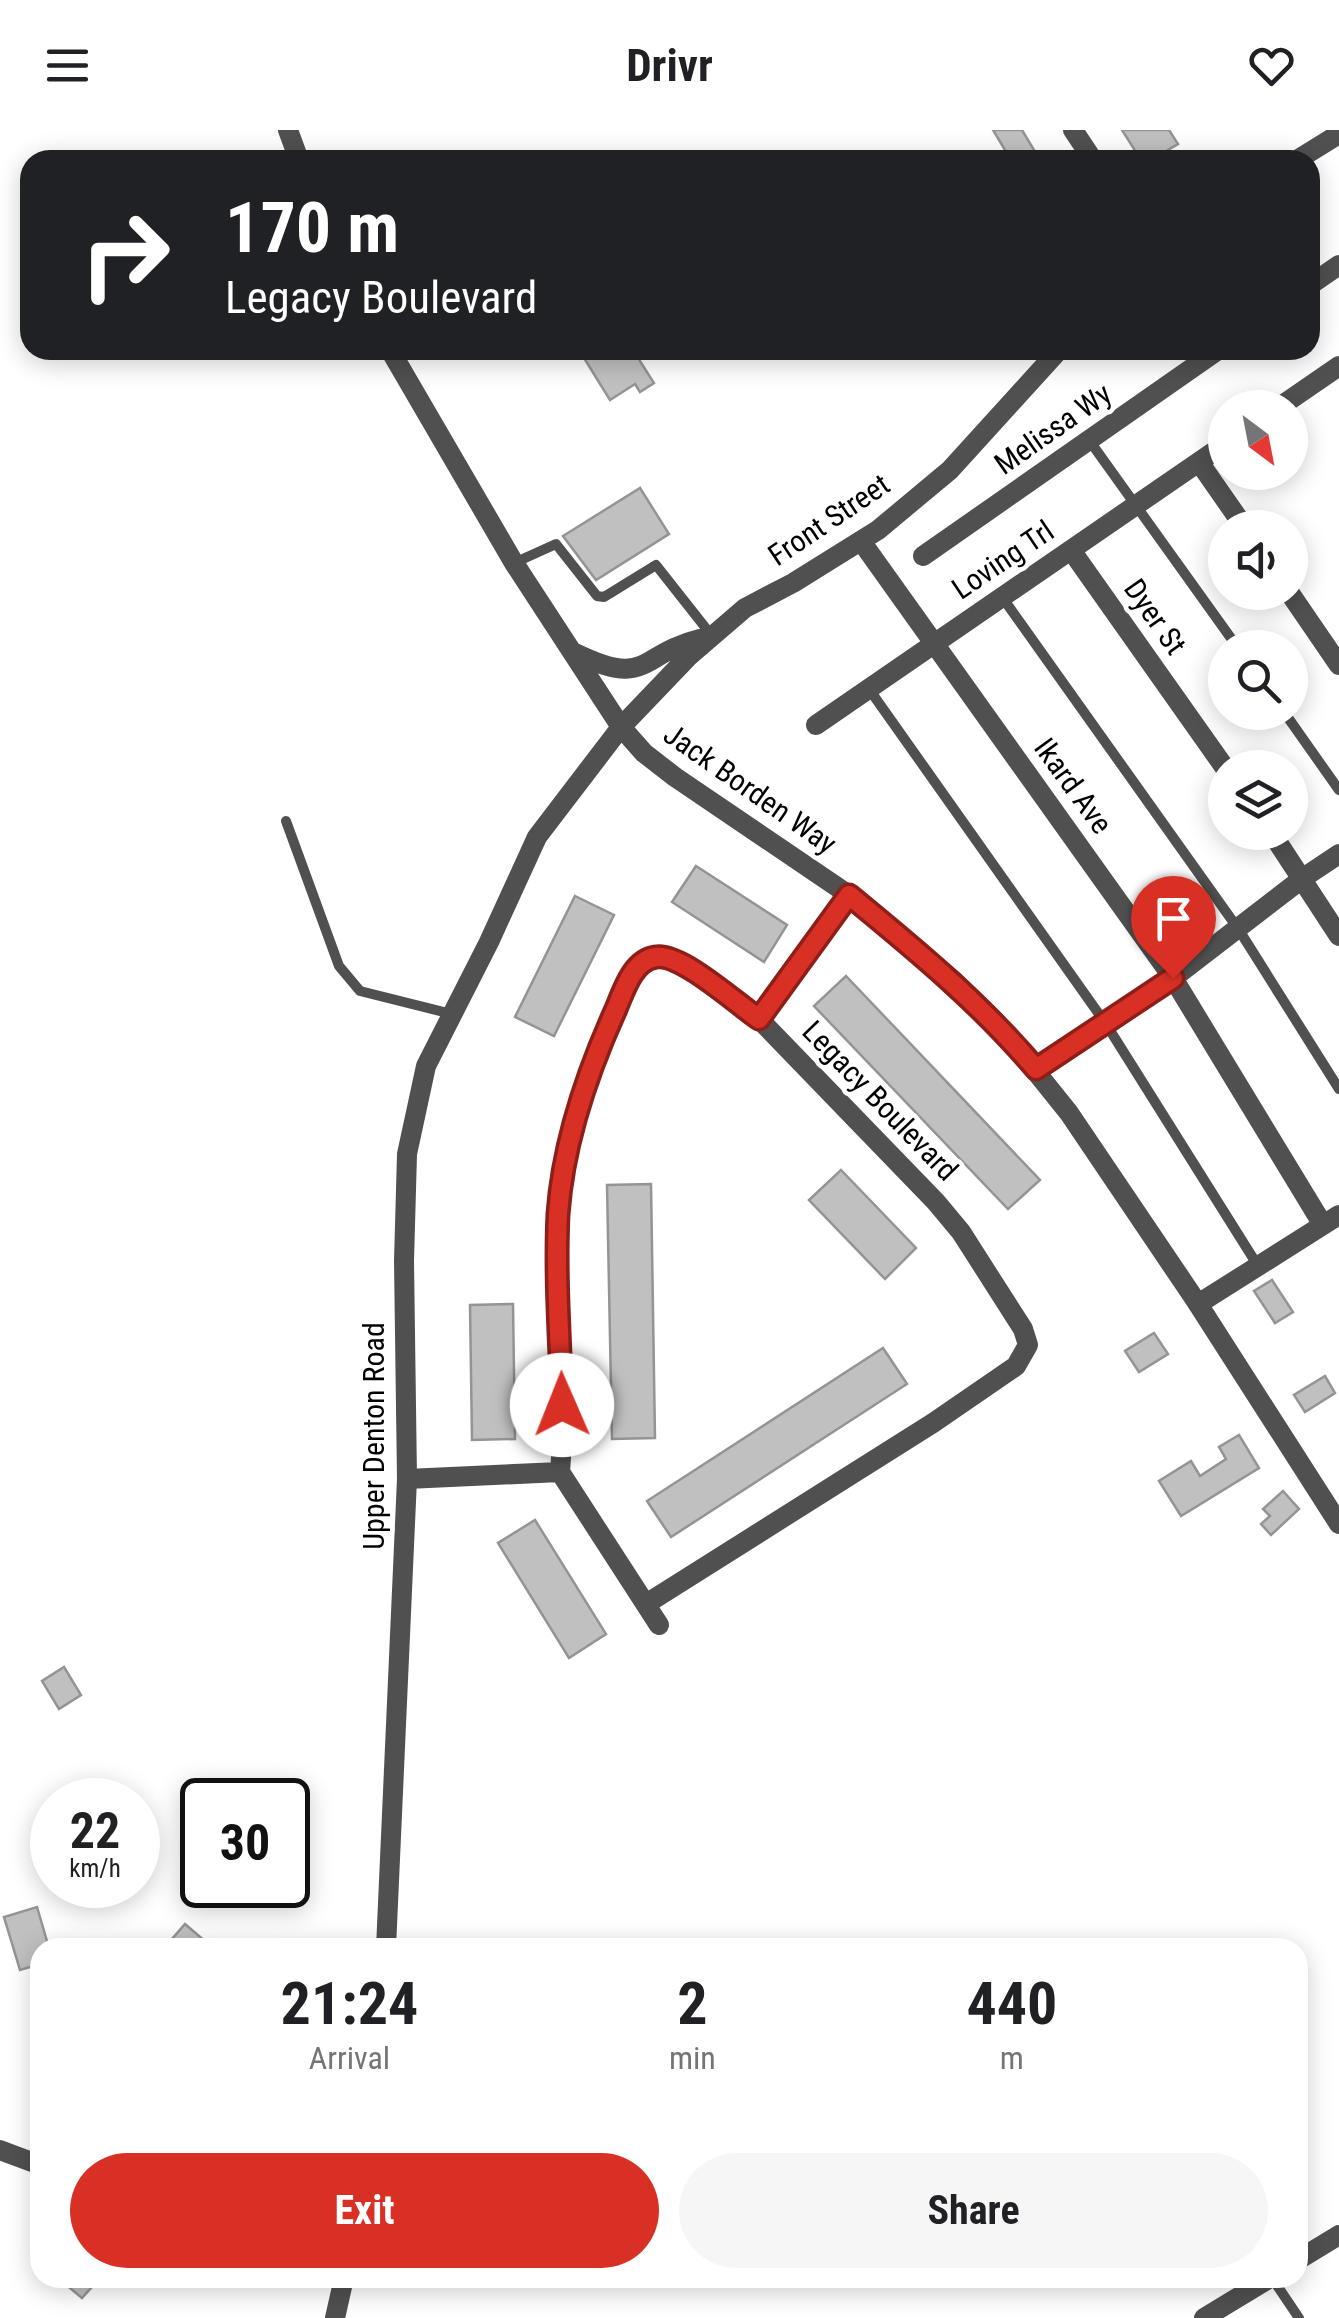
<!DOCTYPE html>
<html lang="en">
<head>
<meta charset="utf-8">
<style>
  body { margin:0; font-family:"Roboto Condensed",sans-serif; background:#f6f6f6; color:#202124; height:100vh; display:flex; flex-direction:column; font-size:38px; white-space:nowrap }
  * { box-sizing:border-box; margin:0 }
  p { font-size:32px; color:#757577 }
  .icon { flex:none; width:55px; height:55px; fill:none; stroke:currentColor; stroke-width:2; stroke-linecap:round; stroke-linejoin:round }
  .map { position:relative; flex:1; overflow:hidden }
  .side { position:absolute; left:30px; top:1808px; width:1278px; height:350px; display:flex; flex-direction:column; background:#fff; border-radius:30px; box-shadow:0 5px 25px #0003 }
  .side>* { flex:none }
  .top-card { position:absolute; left:20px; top:20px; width:1300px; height:210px; border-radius:30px; box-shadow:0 5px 25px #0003; background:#202124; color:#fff; overflow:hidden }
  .needle { width:65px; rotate:148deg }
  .tools { position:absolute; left:1208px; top:260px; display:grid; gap:20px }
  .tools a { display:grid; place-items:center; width:100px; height:100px; border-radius:50%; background:#fff; box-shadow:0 5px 25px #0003; font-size:50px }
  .speed { position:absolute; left:30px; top:1648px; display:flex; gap:20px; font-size:50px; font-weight:700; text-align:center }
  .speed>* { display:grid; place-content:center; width:130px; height:130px; border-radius:50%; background:#fff; box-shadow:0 5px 25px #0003; line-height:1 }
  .speed small { font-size:25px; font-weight:400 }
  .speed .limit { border:5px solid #111; border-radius:15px; background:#fff; color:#111 }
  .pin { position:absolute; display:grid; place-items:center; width:85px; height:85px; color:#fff; margin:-102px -42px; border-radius:50% 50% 50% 0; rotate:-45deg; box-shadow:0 0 10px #0007 }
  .pin .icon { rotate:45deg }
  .me { position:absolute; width:110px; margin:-55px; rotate:359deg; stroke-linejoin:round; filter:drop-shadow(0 0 8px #0008) }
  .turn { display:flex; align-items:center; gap:35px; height:210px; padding:0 40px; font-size:45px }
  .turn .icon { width:130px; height:130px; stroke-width:2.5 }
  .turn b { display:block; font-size:70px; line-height:85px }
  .eta { display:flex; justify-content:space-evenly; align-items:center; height:170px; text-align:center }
  .eta b { font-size:60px; font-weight:700; line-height:70px }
  .primary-button { display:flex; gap:20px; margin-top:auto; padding:20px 40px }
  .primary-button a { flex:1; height:115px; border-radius:60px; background:#d93025; color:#fff; font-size:40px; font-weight:700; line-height:115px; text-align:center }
  .primary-button a+a { background:#f6f6f6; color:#202124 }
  header { display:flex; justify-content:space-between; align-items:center; height:130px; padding:0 40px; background:#fff; font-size:45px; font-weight:700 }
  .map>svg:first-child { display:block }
  .building { fill:#c0c0c0; stroke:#949494; stroke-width:2.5 }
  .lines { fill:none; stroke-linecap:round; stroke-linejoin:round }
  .service { stroke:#505050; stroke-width:10 }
  .minor { stroke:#505050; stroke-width:20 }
  .tertiary { stroke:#505050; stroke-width:20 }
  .route-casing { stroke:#8d1f18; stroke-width:25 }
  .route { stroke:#d93025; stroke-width:18 }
  .labels { text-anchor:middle; stroke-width:9; stroke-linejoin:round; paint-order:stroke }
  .street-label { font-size:30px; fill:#000; stroke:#fff }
</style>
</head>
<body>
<header><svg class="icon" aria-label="menu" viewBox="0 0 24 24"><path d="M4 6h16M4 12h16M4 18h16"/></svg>Drivr<svg class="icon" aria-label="heart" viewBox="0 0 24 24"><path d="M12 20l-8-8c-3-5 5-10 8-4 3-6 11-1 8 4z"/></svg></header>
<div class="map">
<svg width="1339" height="2188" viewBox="0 0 1339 2188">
  <rect width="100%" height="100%" fill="#fff"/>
  <path class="building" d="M993,0H1022L1040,30H1011Z
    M1122,0H1169L1178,14L1168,20L1175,30H1141Z
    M579,220H633L654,253L640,262L635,254L610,270Z
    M640,358L669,404L596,450L563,406Z
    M696,736L787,795L764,832L672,772Z
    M575,766L614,785L554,906L515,887Z
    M846,846L1040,1050L1008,1079L814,876Z
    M841,1040L916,1118L885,1149L809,1070Z
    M651,1054L655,1308L612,1309L607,1055Z
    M1272,1150L1293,1182L1275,1193L1254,1161Z
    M513,1174L515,1309L472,1310L470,1175Z
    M1154,1203L1168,1224L1139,1242L1125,1221Z
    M883,1218L907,1254L671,1407L647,1371Z
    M1325,1246L1335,1263L1305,1282L1294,1265Z
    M1239,1305L1259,1338L1181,1386L1159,1351L1191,1331L1200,1346L1226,1329L1219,1317Z
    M1283,1361L1299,1379L1271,1405L1261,1394L1270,1386L1263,1379Z
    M535,1390L606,1504L569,1528L498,1413Z
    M64,1537L81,1565L59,1579L42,1551Z
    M37,1777L49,1818H40V1834L20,1840L4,1787Z
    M185,1794L213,1818H182L172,1809Z
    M58,2148H100L82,2168Z"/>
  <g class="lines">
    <path class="service" d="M1089,310L1238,518
      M514,433L556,414L597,466L604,467L656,435L712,506
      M1002,467L1239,800L1339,959
      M869,559L1106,894L1258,1136
      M1284,582L1339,660
      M286,691L339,836L360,861L452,884
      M1272,2148L1299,2188"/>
    <path class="minor" d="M1073,0L1093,30
      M1310,155L1339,135
      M1278,278L1339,236
      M1199,332L1245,398
      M861,411L1173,848L1323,1095
      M1071,420L1225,638
      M923,426L1218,220
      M1289,462L1339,535
      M816,595L1225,314
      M1271,702L1339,806
      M759,889L849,765
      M1036,939L1173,848L1303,748L1339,724
      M1198,1174L1339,1085
      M560,1342L562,1313L558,1085L563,1043L586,950L631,846L643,831L659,826L680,833L759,889L936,1072L961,1102L1023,1199L1028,1215L1016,1236L933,1293L646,1474
      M407,1349L560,1342L659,1495
      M0,2020L40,2035"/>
    <path class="tertiary" d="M288,0L299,30
      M1297,30L1339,4
      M390,220L514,433L621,597L644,623L675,647L849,765L953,850L996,892L1069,983L1198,1174L1339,1394
      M575,523C649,559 638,524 700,509
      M386,1818L407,1349L404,1131L407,1024L426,936L489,812L537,707L621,597L688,527L745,478L793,453L878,400L950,340L1059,220
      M1298,2130L1339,2105
      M335,2188L344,2148
      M1204,2188L1270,2148"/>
  </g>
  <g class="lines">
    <g class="route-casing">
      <path id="route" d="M562,1275C560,1212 555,1147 558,1084C563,1013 587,943 616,879C624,860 633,830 656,827C681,823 737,874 759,889L849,765C916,820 980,873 1036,939L1173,848"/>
    </g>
    <use href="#route" class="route"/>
  </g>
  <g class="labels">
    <g class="street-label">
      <text transform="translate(1053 299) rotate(-35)" y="10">Melissa Wy</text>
      <text transform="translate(829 390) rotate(-34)" y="10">Front Street</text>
      <text transform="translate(1003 430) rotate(-34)" y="10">Loving Trl</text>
      <text transform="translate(1155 487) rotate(55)" y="10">Dyer St</text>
      <text transform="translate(1073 656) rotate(54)" y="10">Ikard Ave</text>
      <text transform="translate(750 659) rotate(35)" y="10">Jack Borden Way</text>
      <text transform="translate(880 971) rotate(46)" y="10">Legacy Boulevard</text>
      <text transform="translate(374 1306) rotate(-90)" y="10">Upper Denton Road</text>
    </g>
  </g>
</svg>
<div class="tools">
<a><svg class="needle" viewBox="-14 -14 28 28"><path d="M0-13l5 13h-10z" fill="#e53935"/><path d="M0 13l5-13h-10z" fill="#757577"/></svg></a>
<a><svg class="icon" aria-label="sound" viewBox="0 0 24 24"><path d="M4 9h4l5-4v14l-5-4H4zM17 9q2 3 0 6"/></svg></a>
<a><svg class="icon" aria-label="search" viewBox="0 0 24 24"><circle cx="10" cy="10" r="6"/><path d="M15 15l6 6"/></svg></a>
<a><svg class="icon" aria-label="layers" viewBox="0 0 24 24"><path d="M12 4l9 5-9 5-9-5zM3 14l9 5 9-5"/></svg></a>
</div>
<div class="speed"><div>22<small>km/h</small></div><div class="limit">30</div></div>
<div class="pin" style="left:1173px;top:848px;background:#d93025"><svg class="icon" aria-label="arrive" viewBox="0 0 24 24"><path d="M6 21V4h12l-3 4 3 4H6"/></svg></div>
<svg class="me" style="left:562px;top:1275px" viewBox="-20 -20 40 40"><circle r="19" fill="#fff"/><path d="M0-13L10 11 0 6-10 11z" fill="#d93025"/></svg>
<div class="top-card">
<div class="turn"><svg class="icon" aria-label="right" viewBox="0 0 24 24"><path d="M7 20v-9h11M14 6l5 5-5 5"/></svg><div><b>170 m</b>Legacy Boulevard</div></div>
</div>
<section class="side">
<div class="eta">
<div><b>21:24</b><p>Arrival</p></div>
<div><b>2</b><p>min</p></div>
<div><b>440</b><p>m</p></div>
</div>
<div class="primary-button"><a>Exit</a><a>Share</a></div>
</section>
</div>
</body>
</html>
